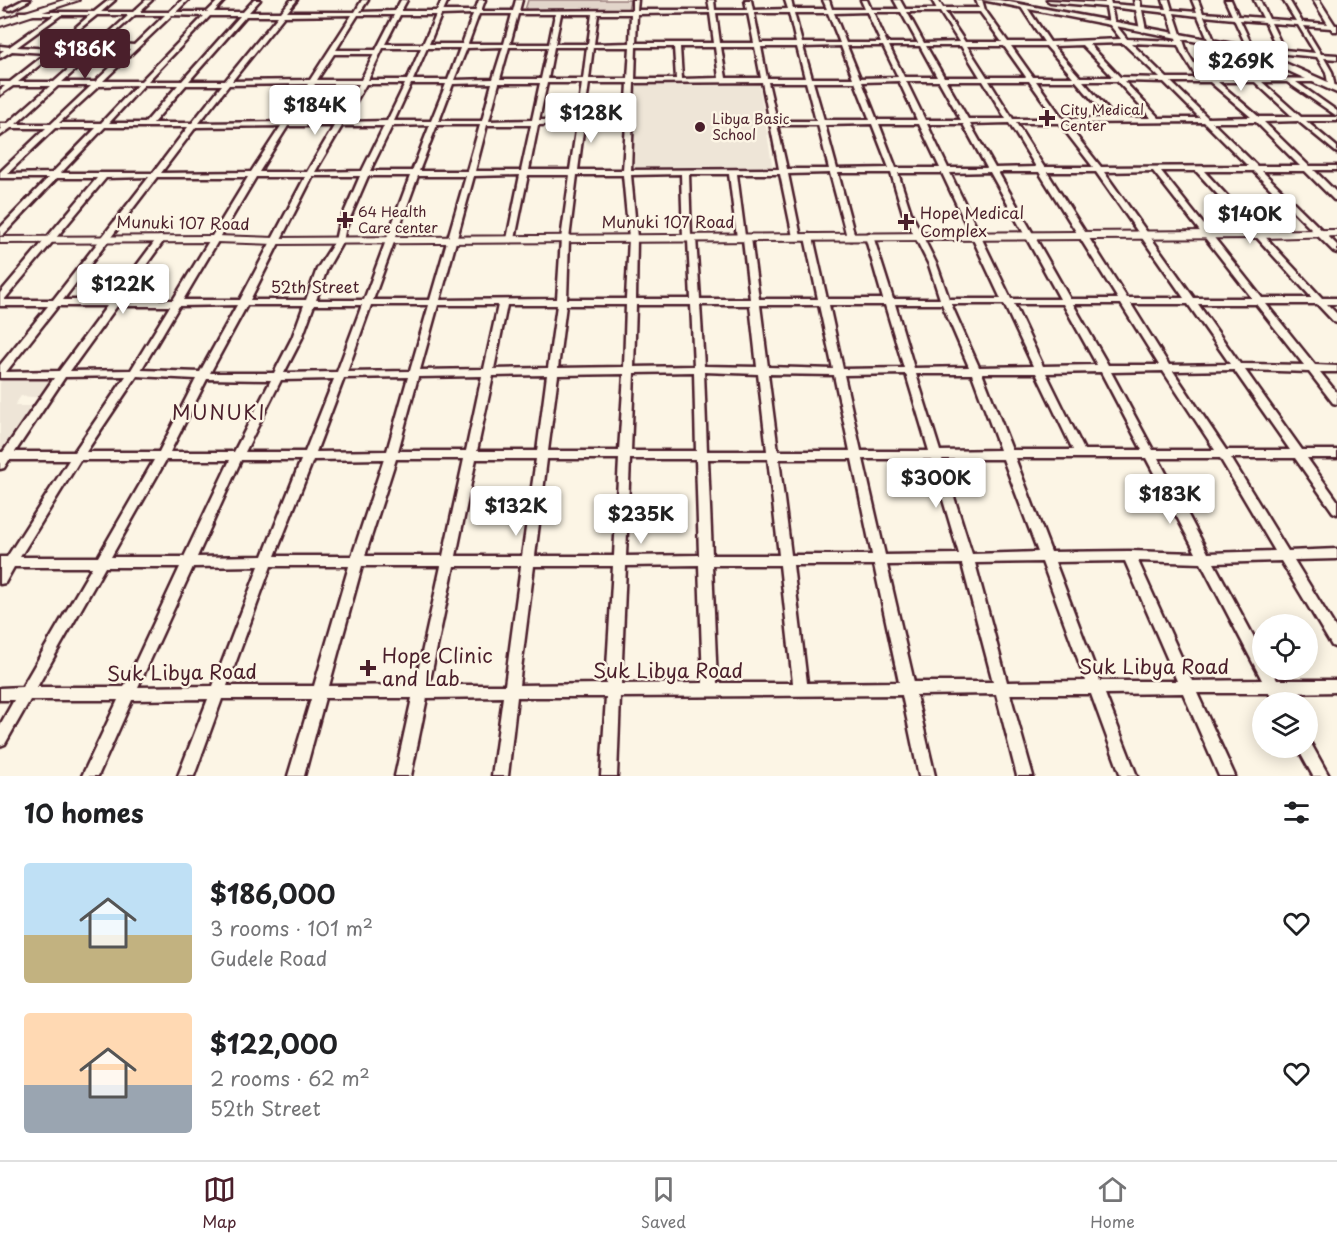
<!DOCTYPE html>
<html lang="en">
<head>
<meta charset="utf-8">
<style>
	body { margin:0; font-family:"Playpen Sans",sans-serif; background:#f2f2f2; color:#202124; height:100vh; display:flex; flex-direction:column; font-size:22px; white-space:nowrap }
	* { box-sizing:border-box; margin:0 }
	p { font-size:20px; color:#757577 }
	.icon { flex:none; width:33px; height:33px; fill:none; stroke:currentColor; stroke-width:2; stroke-linecap:round; stroke-linejoin:round }
	.map { position:relative; height:776px; overflow:hidden }
	.side { display:flex; flex-direction:column; background:#fff; flex:1 }
	.side>* { flex:none }
	.controls { position:absolute; left:1252px; top:614px; display:grid; gap:12px }
	.controls a { display:grid; place-items:center; width:66px; height:66px; border-radius:50%; background:#fff; box-shadow:0 3px 15px #0003; font-size:30px }
	.price { position:absolute; translate:-50% -51px; padding:0 14px; border-radius:6px; background:#fff; color:#222; font-size:20px; line-height:39px; filter:drop-shadow(0 2px 3px #0008) }
	.price::after { content:''; position:absolute; left:50%; top:36px; width:18px; height:14px; margin-left:-9px; background:inherit; clip-path:polygon(0 0,100% 0,50% 100%) }
	.price.selected { background:#4a1f2b; color:#fff }
	ul { padding:0; list-style:none }
	li { display:flex; align-items:center; gap:18px; height:150px; padding:0 24px }
	li span { display:grid; place-items:center; flex:none; width:168px; height:120px; border-radius:6px; color:#555 }
	li>.icon { margin-inline-start:auto }
	span .icon { width:72px; height:72px; fill:#fffc; stroke-width:1 }
	li b { font-size:26px }
	h2 { display:flex; justify-content:space-between; align-items:center; height:72px; padding:0 24px; font-size:26px }
	.dock { display:flex; justify-content:space-around; align-items:center; height:84px; border-top:2px solid #e0e0e0; background:#fff; font-size:16px; color:#757577 }
	.dock a { display:grid; justify-items:center; gap:3px }
	.dock .selected { color:#4a1f2b }
	.map>svg:first-child { display:block }
	.built { fill:#eee5d7 }
	.green { fill:#e2d5ca; stroke:#967a7a; stroke-width:1.5 }
	.lines { fill:none; stroke-linecap:round; stroke-linejoin:round }
	.minor-casing { stroke:#4a1f2b; stroke-width:5 }
	.tertiary-casing { stroke:#4a1f2b; stroke-width:4 }
	.secondary-casing { stroke:#4a1f2b; stroke-width:5 }
	.trunk-casing { stroke:#4a1f2b; stroke-width:4 }
	.minor { fill:#fcf5e5; fill-rule:evenodd }
	.tertiary { fill:#fcf5e5; fill-rule:evenodd }
	.secondary { fill:#fcf5e5; fill-rule:evenodd }
	.trunk { fill:#fcf5e5; fill-rule:evenodd }
	.poi-dot { fill:#4a1f2b; stroke:#fcf5e5; stroke-width:2 }
	.labels { text-anchor:middle; stroke-width:5; stroke-linejoin:round; paint-order:stroke }
	.far-poi-label { font-size:14px; fill:#4a1f2b; stroke:#fcf5e5; text-anchor:start }
	.poi-label { font-size:16px; fill:#4a1f2b; stroke:#fcf5e5; text-anchor:start }
	.street-label { font-size:16px; fill:#4a1f2b; stroke:#fcf5e5 }
	.quarter-label { font-size:20px; letter-spacing:1.5px; fill:#4a1f2b; stroke:#fcf5e5 }
	.near-poi-label { font-size:20px; fill:#4a1f2b; stroke:#fcf5e5; text-anchor:start }
	.near-street-label { font-size:20px; fill:#4a1f2b; stroke:#fcf5e5 }
</style>
</head>
<body>
<div class="map">
<svg width="1337" height="776" viewBox="0 0 1337 776">
	<rect width="100%" height="100%" fill="#fcf5e5"/>
	<filter id="ink" filterUnits="userSpaceOnUse"><feTurbulence type="fractalNoise" baseFrequency=".0167" numOctaves="2"/><feDisplacementMap in="SourceGraphic" scale="12" xChannelSelector="R" yChannelSelector="G"/><feConvolveMatrix kernelMatrix="1 2 1 2 8 2 1 2 1" color-interpolation-filters="sRGB"/></filter>
	<g filter="url(#ink)">
		<g class="built">
			<path d="M637,82L759,83L773,171H630Z"/>
			<path d="M6,375L59,378L44,398L21,396L14,406H36L0,453V383Z"/>
		</g>
		<path class="green" d="M528,0H630L628,10H525Z"/>
		<g class="lines">
			<defs>
				<g id="minor">
					<path d="M23,0H30L11,10L6,9Z"/>
					<path d="M109,0H115L101,12H133L146,0H152L139,12H169L182,0H188L176,12H207L219,0H225L214,12H243L254,0H260L249,12H281L291,0H297L287,12H355L362,0H368L360,12L395,11L401,0H407L401,11H437L442,0H448L443,11H475L479,0H485L481,11H513L516,0H522L519,11L632,10V0H638L637,10H710L708,0H714L715,10H747L745,0H751L753,10L788,9L785,0H791L793,9H827L823,0H829L832,9H865L861,0H867L871,9H899L894,0H900L905,9H937L932,0H938L943,8H979L976,0H982L985,10L1008,42H1044L1021,7L1024,5L1026,6L1050,42L1121,39L1109,24L1106,7L1050,2L1047,0L1105,3L1104,0H1110L1111,4L1135,6L1134,0H1140L1141,7L1166,9L1163,0H1169L1172,10L1197,12L1192,0H1198L1203,13L1232,15L1225,0H1231L1238,16L1263,18L1254,0H1260L1269,19L1296,21L1283,0H1289L1302,22L1328,24L1313,0H1319L1335,25H1337V31H1333L1331,28L1304,26L1321,54L1337,55V59L1324,58L1332,72L1335,88L1332,90L1329,88L1326,72L1317,57L1244,50V48L1247,47L1234,19L1204,16L1223,62L1218,63L1198,16L1174,13L1187,52L1203,78H1251L1229,48L1232,46L1234,47L1258,78L1319,79L1320,80L1317,82H1296L1337,111V116L1287,82H1262L1301,117H1337V121H1306L1337,147V153L1298,121L1264,122L1309,166H1337V170H1314L1337,193V200H1334L1305,171H1262L1337,245V253L1334,252L1253,171H1204L1322,298H1337V304H1327L1337,314V323L1334,322L1317,304H1266L1315,365L1337,366V372H1320L1337,393V404L1333,403L1309,372L1245,370L1302,450H1337V458H1307L1337,500V514L1333,512L1295,458H1231L1288,551L1337,549V559L1294,560L1337,630V648L1332,646L1281,561L1214,563L1263,654V669H1271L1277,680H1337V692L1284,693L1288,702H1274L1269,693H1197L1235,776H1219L1183,693L1105,694L1137,776H1121L1091,694H1010L1033,776H1017L996,694L916,695L935,776H919L902,695L620,697L617,776H601L606,697H517L508,776H492L503,697L427,698L411,776H395L412,698H325L304,776H288L311,699H222L194,776H178L208,699L132,700L98,776H82L118,700H30L5,744L0,746V725L14,700H0V688L22,687L92,567H14L5,583L0,584V557H7L69,460H9L4,468L0,469V452H3L54,378H0V365L48,306H0V293L97,178H57L3,235L0,236V228L48,178H0V172L46,128H11L0,136V130L2,128H0V124H7L50,86H13L0,95V90L5,86H0V82H10L47,53L12,51L0,58V53L4,50H0V46L9,47L54,15H21L19,14V12H94ZM1111,7L1136,10L1140,30L1143,32L1146,30L1142,10L1168,13L1177,41L1127,39L1115,24ZM867,12L881,43H846L834,13ZM873,12H901L918,43H887ZM907,12H940L959,42L924,43ZM945,12H980L1002,42H965ZM710,13L714,43H636L637,14ZM716,13H748L754,43H720ZM754,13H789L796,43H760ZM794,13H828L840,43H802ZM473,14L462,44H429L441,15ZM479,14H512L504,44H468ZM518,14H555L549,44H510ZM561,14H592L588,44H555ZM598,14H631L630,43L594,44ZM61,15H90L75,28L74,29L77,31L97,15H129L97,44L53,49L17,47ZM135,15H165L134,45L104,43ZM172,15L204,16L141,81H103ZM352,15L310,80L232,81L284,16ZM358,15H394L376,50H336ZM400,15H436L423,44H385ZM210,16H240L182,81H148ZM246,16H278L225,81H189ZM1240,20L1265,22L1278,50L1253,48ZM1271,23L1298,25L1315,53L1284,50ZM1123,43L1160,78L1120,77L1089,44ZM1131,43L1178,45L1181,52L1197,78H1167ZM1082,45L1113,77H1080L1053,46ZM841,46L853,78H812L803,47ZM847,46H883L898,77L860,78ZM889,46H920L937,77H904ZM926,46H961L980,77H944ZM967,46H1004L1026,77H987ZM1011,46H1046L1073,77H1033ZM101,47L130,49L95,82H62ZM503,47L493,79L454,80L467,48ZM509,47H548L541,79H500ZM554,47H587L583,79H548ZM593,47H630L628,79H589ZM636,47H674L676,79H635ZM680,47H715L719,78L682,79ZM721,47H755L761,78H726ZM761,47H797L805,78H767ZM92,48L54,82H18L55,53ZM383,48H421L407,80H368ZM427,48H460L448,80H413ZM334,54H374L361,80H317ZM899,81L917,120H877L862,82ZM906,81H939L961,120H925ZM946,81H983L1006,119H968ZM989,81H1029L1056,119H1013ZM1036,81H1076L1108,118L1063,119ZM1083,81H1117L1151,118H1115ZM1124,81L1164,82L1200,118H1159ZM762,82L779,169L631,170L634,83ZM768,82H806L816,121H777ZM813,82H855L870,120H824ZM1171,82H1210L1251,117L1208,118ZM1218,82H1255L1293,117H1259ZM492,83L482,121H439L453,84ZM499,83H540L532,120L489,121ZM547,83H582L577,120H539ZM589,83H628L626,120H584ZM308,84L284,122L199,123L229,85ZM315,84H359L337,122H291ZM366,84H405L387,121L344,122ZM411,84H446L431,121H394ZM137,85L101,123H59L99,86ZM144,85H178L145,123H109ZM186,85H222L192,123H153ZM58,86H91L51,124H16ZM1204,122L1248,166L1101,167L1066,123ZM1212,122H1256L1300,166H1257ZM1009,123L1036,167L995,168L970,124ZM1016,123H1059L1093,167H1044ZM577,124L570,170H529L538,125ZM584,124H626L623,170H578ZM872,124L889,168L837,169L825,125ZM879,124H919L940,168H896ZM927,124H963L987,168H948ZM430,125L412,171H370L392,126ZM437,125H480L467,171H419ZM487,125H531L521,171H475ZM777,125H818L829,169H787ZM281,126L251,172L161,173L196,127ZM288,126H334L307,172H259ZM342,126H384L362,171L315,172ZM105,127H188L153,173H61ZM55,128H96L52,173L7,174ZM1161,171H1196L1312,298H1262ZM990,172L1060,299H1011L950,173ZM998,172H1039L1118,299H1070ZM1047,172H1096L1184,298H1127ZM1104,172L1153,171L1252,298H1194ZM830,173L847,237L851,240L855,237L838,173H891L903,213L929,265L940,299H893L873,236L869,233L865,236L883,299H827L813,237L809,234L805,237L818,299H759L751,238L750,236H745L737,174H780L793,237L797,240L801,237L788,174ZM898,173H942L1001,299H949L937,265L911,213ZM681,174L683,238L688,240L691,299H636L637,238L631,175ZM689,174H729L737,238L738,240H743L750,299H700L696,238L691,236ZM520,175L507,239L511,242L515,239L528,175H570L561,239L557,299L440,300L474,176ZM577,175H623L629,238L626,299H567L569,239ZM313,176H360L338,227L335,241L317,269L306,300H250ZM368,176H410L364,300H316L327,269L343,241L346,227ZM418,176H466L430,300H373ZM149,177L53,300H4L106,178ZM157,177H248L173,300H121L165,239L161,236L158,237L111,300H63ZM256,177H305L240,300H183ZM895,304H942L969,367L914,368ZM951,304H1004L1033,366L979,367ZM1014,304H1063L1097,365L1043,366ZM1073,304H1121L1159,365H1108ZM1131,304H1188L1230,364L1169,365ZM1198,304H1256L1304,365L1240,364ZM237,305L200,372L141,370L179,306ZM247,305H304L292,338L274,373H210ZM314,305H362L337,372L284,373L302,338ZM371,305H429L410,371L347,372ZM438,305H498L484,369L420,370ZM507,305H557L548,368L494,369ZM566,305H626L624,367L558,368ZM636,305H691L694,366L634,367ZM700,305H750L757,367L704,366ZM760,305H819L833,369L768,367ZM829,305H885L904,368L843,369ZM58,306H107L59,371L6,372ZM117,306H170L131,370L70,371ZM1234,370L1290,450H1226L1173,371ZM1163,371L1215,450H1153L1111,372ZM694,372L696,451H631L634,373ZM704,372L758,374L767,451H707ZM1101,372L1142,450H1084L1046,373ZM982,373H1036L1073,450H1012ZM624,374L619,451H548L558,375ZM768,374L834,375L850,451H778ZM906,374L929,451H861L844,375ZM916,374H972L1000,450L940,451ZM547,375L537,451H477L493,376ZM126,376L74,452H15L65,377ZM137,376L196,379L159,452H86ZM482,376L466,451H398L418,377ZM408,377L387,451L316,452L344,378ZM207,379L271,380L234,452H170ZM334,379L305,452H245L281,380ZM1015,458H1146L1196,553L1129,551L1051,552ZM1158,458H1220L1275,551L1208,553ZM384,459L352,556H275L313,460ZM396,459H464L443,556H365ZM476,459H536L522,556H456ZM547,459H619L614,556H535ZM630,459H696L699,555L626,556ZM708,459H768L779,555H712ZM779,459H852L872,555H791ZM863,459H931L959,554L885,555ZM942,459H1003L1038,552L972,554ZM80,460H154L98,557H20ZM166,460H230L184,557H111ZM241,460H301L263,556L197,557ZM1125,561L1177,681H1100L1055,562ZM1138,561L1201,563L1262,680L1192,681ZM1042,562L1086,681L1007,682L975,563ZM962,564L993,682H914L887,565ZM699,565L703,683L621,684L626,566ZM712,565H780L793,683H717ZM793,565H874L899,682L807,683ZM259,566L213,686L138,687L193,567ZM271,566H349L314,686H227ZM362,566H441L415,685L329,686ZM454,566H521L505,685H429ZM534,566H613L606,684L519,685ZM105,567H180L124,687H37Z"/>
					<path d="M1308,741L1310,742L1329,776H1313L1297,747H1308Z"/>
				</g>
				<path id="tertiary" d="M1337,230V236L1259,238L275,244L216,242L0,243V237L216,236L275,238Z"/>
				<path id="secondary" d="M982,0H999L1249,47L1337,86V93L1244,51Z"/>
				<path id="trunk" d="M64,0H79L0,26V20Z"/>
			</defs>
			<use href="#minor" class="minor-casing"/>
			<use href="#tertiary" class="tertiary-casing"/>
			<use href="#secondary" class="secondary-casing"/>
			<use href="#trunk" class="trunk-casing"/>
			<use href="#minor" class="minor"/>
			<use href="#tertiary" class="tertiary"/>
			<use href="#secondary" class="secondary"/>
			<use href="#trunk" class="trunk"/>
		</g>
	</g>
	<g class="poi-dot">
		<path d="M1044 109h6v6h6v6h-6v6h-6v-6h-6v-6h6z"/>
		<circle cx="700" cy="127" r="6"/>
		<path d="M342 211h6v6h6v6h-6v6h-6v-6h-6v-6h6z"/>
		<path d="M903 213h6v6h6v6h-6v6h-6v-6h-6v-6h6z"/>
		<path d="M365 659h6v6h6v6h-6v6h-6v-6h-6v-6h6z"/>
	</g>
	<g class="labels">
		<g class="far-poi-label">
			<text x="1060" y="115">City Medical<tspan x="1060" dy="16">Center</tspan></text>
			<text x="712" y="124">Libya Basic<tspan x="712" dy="16">School</tspan></text>
			<text x="358" y="217">64 Health<tspan x="358" dy="16">Care center</tspan></text>
		</g>
		<g class="poi-label">
			<text x="920" y="219">Hope Medical<tspan x="920" dy="18">Complex</tspan></text>
		</g>
		<g class="street-label">
			<text x="668" y="228">Munuki 107 Road</text>
			<text transform="translate(183 223) rotate(1)" y="6">Munuki 107 Road</text>
			<text x="315" y="293">52th Street</text>
		</g>
		<g class="quarter-label">
			<text x="219" y="420">MUNUKI</text>
		</g>
		<g class="near-poi-label">
			<text x="382" y="663">Hope Clinic<tspan x="382" dy="23">and Lab</tspan></text>
		</g>
		<g class="near-street-label">
			<text x="1154" y="674">Suk Libya Road</text>
			<text x="668" y="678">Suk Libya Road</text>
			<text transform="translate(182 673) rotate(-1)" y="7">Suk Libya Road</text>
		</g>
	</g>
</svg>
<div class="controls">
<a><svg class="icon" aria-label="locate" viewBox="0 0 24 24"><circle cx="12" cy="12" r="6"/><path d="M12 2v4M12 18v4M2 12h4M18 12h4"/></svg></a>
<a><svg class="icon" aria-label="layers" viewBox="0 0 24 24"><path d="M12 4l9 5-9 5-9-5zM3 14l9 5 9-5"/></svg></a>
</div>
<b class="price selected" style="left:85px;top:80px">$186K</b>
<b class="price" style="left:1241px;top:92px">$269K</b>
<b class="price" style="left:315px;top:136px">$184K</b>
<b class="price" style="left:591px;top:144px">$128K</b>
<b class="price" style="left:1250px;top:245px">$140K</b>
<b class="price" style="left:123px;top:315px">$122K</b>
<b class="price" style="left:936px;top:509px">$300K</b>
<b class="price" style="left:1170px;top:525px">$183K</b>
<b class="price" style="left:516px;top:537px">$132K</b>
<b class="price" style="left:641px;top:545px">$235K</b>
</div>
<section class="side">
<h2>10 homes<svg class="icon" aria-label="filters" viewBox="0 0 24 24"><path d="M4 7h16M4 17h16"/><circle cx="9" cy="7" r="2"/><circle cx="15" cy="17" r="2"/></svg></h2>
<ul>
<li><span style="background:linear-gradient(#bfe0f5 60%,#c2b280 0)"><svg class="icon" aria-label="home" viewBox="0 0 24 24"><path d="M3 11l9-7 9 7M6 9v11h12V9"/></svg></span><div><b>$186,000</b><p>3 rooms · 101 m²</p><p>Gudele Road</p></div><svg class="icon" aria-label="heart" viewBox="0 0 24 24"><path d="M12 20l-8-8c-3-5 5-10 8-4 3-6 11-1 8 4z"/></svg></li>
<li><span style="background:linear-gradient(#ffd9b3 60%,#9aa5b1 0)"><svg class="icon" aria-label="home" viewBox="0 0 24 24"><path d="M3 11l9-7 9 7M6 9v11h12V9"/></svg></span><div><b>$122,000</b><p>2 rooms · 62 m²</p><p>52th Street</p></div><svg class="icon" aria-label="heart" viewBox="0 0 24 24"><path d="M12 20l-8-8c-3-5 5-10 8-4 3-6 11-1 8 4z"/></svg></li>
</ul>
</section>
<nav class="dock">
<a class="selected"><svg class="icon" aria-label="map" viewBox="0 0 24 24"><path d="M3 6l6-2 6 2 6-2v14l-6 2-6-2-6 2zM9 4v14M15 6v14"/></svg>Map</a>
<a><svg class="icon" aria-label="saved" viewBox="0 0 24 24"><path d="M7 4h10v16l-5-4-5 4z"/></svg>Saved</a>
<a><svg class="icon" aria-label="home" viewBox="0 0 24 24"><path d="M3 11l9-7 9 7M6 9v11h12V9"/></svg>Home</a>
</nav>
</body>
</html>
